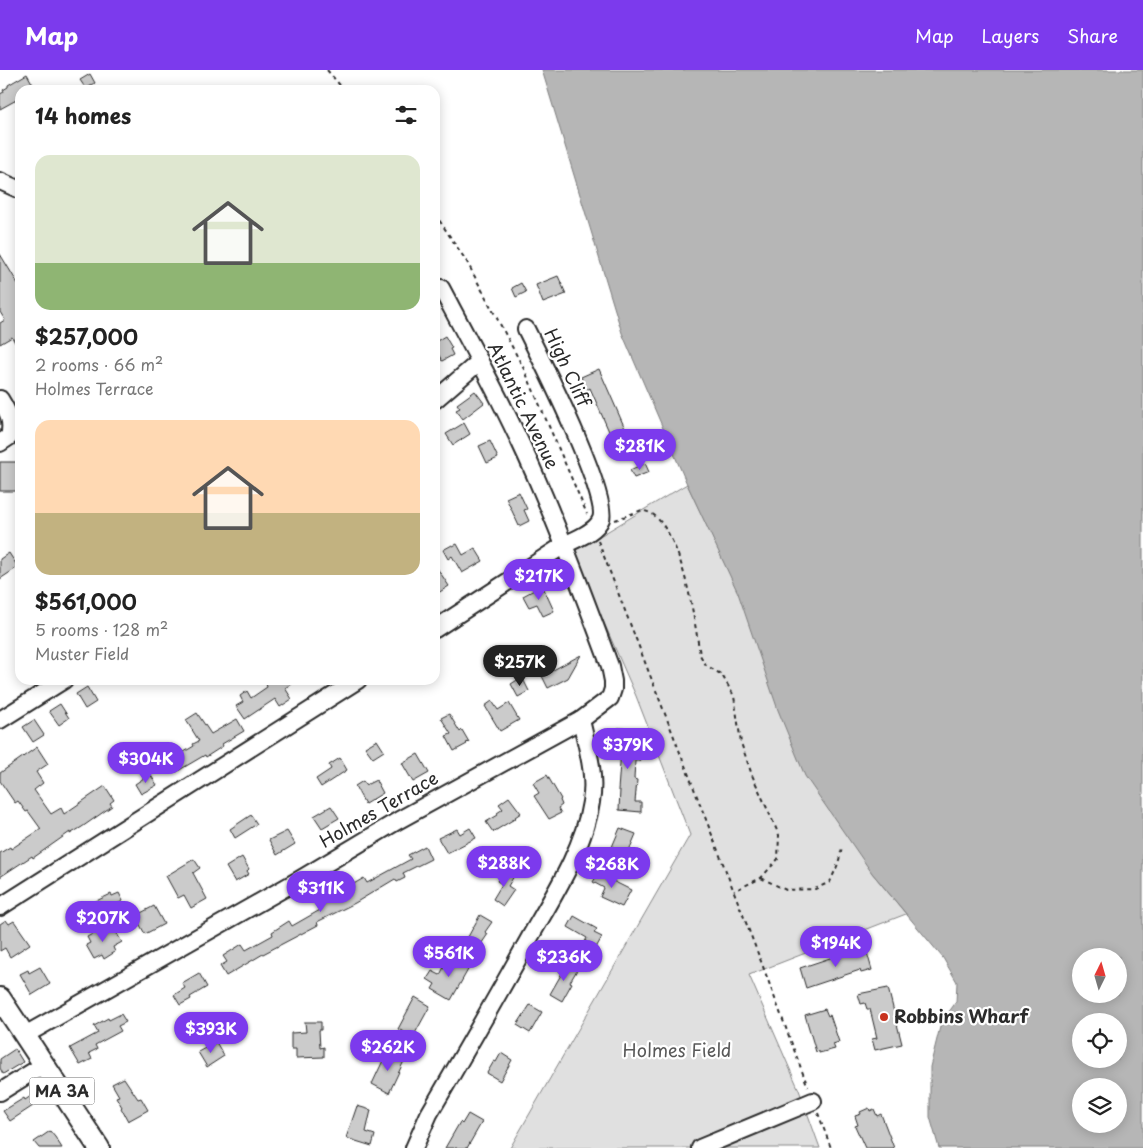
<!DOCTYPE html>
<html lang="en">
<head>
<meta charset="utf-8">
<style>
	body { margin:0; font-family:"Playpen Sans",sans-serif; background:#f6f6f6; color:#222; height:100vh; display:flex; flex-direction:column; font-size:19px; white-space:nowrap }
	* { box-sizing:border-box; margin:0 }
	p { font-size:16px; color:#767676 }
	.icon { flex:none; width:28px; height:28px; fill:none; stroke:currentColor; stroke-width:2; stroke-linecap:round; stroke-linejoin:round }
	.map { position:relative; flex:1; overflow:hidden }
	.sheet { position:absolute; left:15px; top:15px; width:425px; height:600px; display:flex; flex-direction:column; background:#fff; border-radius:15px; box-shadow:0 2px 12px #0003 }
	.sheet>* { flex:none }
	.needle { width:32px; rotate:5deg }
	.fabs { position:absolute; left:1072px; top:878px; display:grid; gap:10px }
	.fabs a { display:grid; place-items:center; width:55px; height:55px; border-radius:50%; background:#fff; box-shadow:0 2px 12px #0003; font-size:25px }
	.price { position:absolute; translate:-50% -42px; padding:0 11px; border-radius:18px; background:#7c3aed; color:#fff; font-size:16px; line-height:32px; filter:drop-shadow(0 1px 2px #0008) }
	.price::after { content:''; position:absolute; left:50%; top:30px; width:15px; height:11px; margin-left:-8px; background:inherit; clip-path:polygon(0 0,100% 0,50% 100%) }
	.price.on { background:#222; color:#fff }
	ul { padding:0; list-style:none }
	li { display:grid; align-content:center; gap:10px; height:265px; padding:0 20px }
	li span { display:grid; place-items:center; height:155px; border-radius:15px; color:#555 }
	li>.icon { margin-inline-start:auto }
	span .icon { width:90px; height:90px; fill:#fffc; stroke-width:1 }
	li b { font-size:21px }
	h2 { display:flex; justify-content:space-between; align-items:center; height:60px; padding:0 20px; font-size:21px }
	header { display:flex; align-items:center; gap:30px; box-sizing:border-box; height:70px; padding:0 25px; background:#7c3aed; color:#fff }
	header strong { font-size:24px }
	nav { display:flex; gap:28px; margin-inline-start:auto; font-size:18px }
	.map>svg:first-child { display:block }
	.green { fill:#e0e0e0; stroke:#868686 }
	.water { fill:#b6b6b6; stroke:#7e7e7e; fill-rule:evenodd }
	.building { fill:#cbcbcb; stroke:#2b2b2b }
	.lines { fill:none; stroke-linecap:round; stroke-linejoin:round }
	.minor-casing { stroke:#2b2b2b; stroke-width:20 }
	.major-casing { stroke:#2b2b2b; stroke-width:24 }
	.path { stroke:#2b2b2b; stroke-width:2; stroke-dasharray:4 4; stroke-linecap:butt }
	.minor { stroke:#fff; stroke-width:16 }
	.major { stroke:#fff; stroke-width:20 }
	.poi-dot { fill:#c8321e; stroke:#fff; stroke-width:2 }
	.labels { text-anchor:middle; stroke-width:4.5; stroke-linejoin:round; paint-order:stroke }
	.shield { fill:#fff; stroke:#6b6b6b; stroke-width:1 }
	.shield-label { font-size:16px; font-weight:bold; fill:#2b2b2b }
	.street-label { font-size:18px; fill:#2b2b2b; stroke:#fff }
	.poi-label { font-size:18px; font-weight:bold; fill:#2b2b2b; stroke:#fff; text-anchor:start }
	.park-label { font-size:18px; fill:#585858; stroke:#fff }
</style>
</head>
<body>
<header>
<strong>Map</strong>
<nav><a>Map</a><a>Layers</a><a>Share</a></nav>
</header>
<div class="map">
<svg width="1143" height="1078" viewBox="0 0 1143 1078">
	<rect width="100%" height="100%" fill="#fff"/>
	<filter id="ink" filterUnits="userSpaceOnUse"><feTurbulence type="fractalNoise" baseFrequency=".02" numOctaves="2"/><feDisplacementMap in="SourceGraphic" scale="10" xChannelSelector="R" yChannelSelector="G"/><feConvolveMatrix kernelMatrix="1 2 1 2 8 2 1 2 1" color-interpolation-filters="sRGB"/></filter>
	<g filter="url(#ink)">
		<path class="green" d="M687,414L872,803L906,844L749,905L799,1020L820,1078H510L690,765L636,626L573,482Z"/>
		<path class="water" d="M542,0H1143V1078H939L930,1047V997L941,953L956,932L957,912L943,888L872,803L805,706L778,640L738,523L687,414L622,263ZM1081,886H1119V924H1081ZM1081,951H1119V989H1081ZM1081,1016H1119V1054H1081Z"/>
		<g class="building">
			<path d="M27,4L36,20H20V28L0,39V24L4,22L3,20L8,17V15Z"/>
			<path d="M90,4L95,13L86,19L80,10Z"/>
			<path d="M0,184L20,217V282L12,267L0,274V253L5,250L0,242Z"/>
			<path d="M558,206L566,224L543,233L536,215Z"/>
			<path d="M521,213L526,222L516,227L512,218Z"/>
			<path d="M445,266L452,278L450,279L453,285L442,291L435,278V272Z"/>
			<path d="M599,299L634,379L616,387L607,368L611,366L590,318L587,320L581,307Z"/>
			<path d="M475,321L484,333L463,349L456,340L460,338L457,334Z"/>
			<path d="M464,353L470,364L453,375L446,364Z"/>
			<path d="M490,371L498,388L487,393L479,376Z"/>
			<rect x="0" y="392" width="20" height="29"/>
			<path d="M645,393L649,402L634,408L630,400Z"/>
			<path d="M519,422L527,439L524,440L529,451L519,456L506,428Z"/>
			<path d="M457,474L463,485L475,478L483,491L462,503L452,486L448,489L443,480L452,475L453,476Z"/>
			<path d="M9,483L18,497L0,509V489Z"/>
			<path d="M435,495L449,516L435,525Z"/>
			<path d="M536,519L537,521L544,519L554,541L543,546L537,534L529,537L523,526Z"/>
			<path d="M581,585L568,608L548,618L542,606Z"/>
			<path d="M522,607L529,621L518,627L511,614Z"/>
			<path d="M272,610H297L285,618L292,629L280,637L275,629L245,649L236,636L243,632L240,626L247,621L251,628L267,617L266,614Z"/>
			<path d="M87,617L96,632L85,639L76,624Z"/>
			<path d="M492,631L498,640L509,633L519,650L500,661L485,636Z"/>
			<path d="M60,634L69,648L59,655L49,641Z"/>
			<path d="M197,643L211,664L237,649L244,661L222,674L223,676L206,687L205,685L176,702L169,691L194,676L193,674L199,671L186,650Z"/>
			<path d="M449,644L460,662L462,660L469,672L466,673L467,674L454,681L446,666L451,664L441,648Z"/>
			<path d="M34,650L44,665L33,672L23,657Z"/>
			<path d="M618,658L635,659L634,679H641L640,691H635L634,709L637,710L635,732H641V742L619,740L620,720H618L621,680H617Z"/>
			<path d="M377,670L384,681L373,688L365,677Z"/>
			<path d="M37,677L48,694L36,702L43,713L34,720L51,744L61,738L64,744L105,716L114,730L110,733L112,736L82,757L70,764V762L33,788L32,786L0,807V783L10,777L11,779L41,759L28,741L26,742L18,731L15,733L0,711V703Z"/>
			<path d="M418,684L429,703L413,712L402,693Z"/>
			<path d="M340,688L347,700L321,717L316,709L331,699L329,695Z"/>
			<path d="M150,704L157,715L141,724L135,714Z"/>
			<path d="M547,705L561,729L560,730L562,735L558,738L561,743L549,749L534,726L539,723L533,713Z"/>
			<path d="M376,710L383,723L365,734L355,716L363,711L366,715Z"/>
			<path d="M509,727L521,743L515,747L516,748L493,762L486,752L498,745L497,743L503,739L499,734Z"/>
			<path d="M331,736L339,748L322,758L314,746Z"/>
			<path d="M251,745L257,754L235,768L230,759Z"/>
			<path d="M470,758L476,768L447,783L438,768L457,759L460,764Z"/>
			<path d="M620,758L636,764L625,790L609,784Z"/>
			<path d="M287,761L295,774L277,785L269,770Z"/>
			<path d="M425,776L431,789L403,803L405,808L397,812L395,809L355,833L317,852L318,855L263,884L226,906L220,896L227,892L223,886L242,874L246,880L273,865L272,862L289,851L292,856L320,840L317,835L364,808L367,813L411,789L408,785Z"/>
			<path d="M242,787L249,799L247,801L249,804L235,812L226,797Z"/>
			<path d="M194,789L200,798L193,803L207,829L191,838L184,825L178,828L166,806Z"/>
			<path d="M504,800L514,806L508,816L514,820L503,836L493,829L502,814L497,811Z"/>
			<path d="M600,800L611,806L609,809L631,820L622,837L600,827L604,818L593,812Z"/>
			<path d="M119,823L123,831L99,843L94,832L111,824L112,826Z"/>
			<path d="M154,836L164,854L145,864L135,846Z"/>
			<path d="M480,845L492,852L485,862L488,864L475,883L463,876Z"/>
			<path d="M574,846L597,859L594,863L602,867L592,885L581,879L587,868L568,857Z"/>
			<path d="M6,850L9,854L14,851L30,874L10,887L5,878L0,881V854Z"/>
			<path d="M107,856L110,861L114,859L122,872L113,877L115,882L104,889L102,885L94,889L86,875L90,873L87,867Z"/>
			<path d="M866,879L872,900L861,903L860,900L806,918L800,898L845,883L846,885Z"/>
			<path d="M449,887L469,898L451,930L432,919L435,914L427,909L432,901L440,905Z"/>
			<path d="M564,893L577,900L570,912L572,913L562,931L550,924L562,903L559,901Z"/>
			<path d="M40,897L50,914L32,925L20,904L28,900L29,903Z"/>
			<path d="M199,903L207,917L190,927L191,929L180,935L174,925L185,918L182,913Z"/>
			<path d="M888,918L902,974L875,980L872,969L877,968L870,939H867L865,933L861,934L858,924Z"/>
			<path d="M415,927L430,936L413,967L398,959Z"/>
			<path d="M530,935L542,942L530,963L517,955Z"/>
			<path d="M825,939L828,946L830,945L839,972L833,974L835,979L819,983V981L816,982L805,945Z"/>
			<path d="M121,944L126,952L118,956L121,961L95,975L97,979L89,983L92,989L80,995L70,978L98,963L94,956L108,948L109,950Z"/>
			<path d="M305,952H321V960H319L320,978L324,977V987L296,988V979H291V963L306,962Z"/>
			<path d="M216,972L224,986L207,997L198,982Z"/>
			<path d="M15,979L23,992L3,1004L0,998V989Z"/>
			<path d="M387,982L404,991L389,1023L372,1014Z"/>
			<path d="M501,983L512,990L500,1011L487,1003L494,991L496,992Z"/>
			<path d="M124,1008L138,1029L141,1028L148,1040L128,1051L121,1038L122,1037L116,1027L119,1026L112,1014Z"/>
			<path d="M31,1026L36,1034L10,1051L3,1041L24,1028L25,1030Z"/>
			<path d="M357,1036L371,1040L366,1062L375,1065L372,1076L346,1068Z"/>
			<path d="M869,1038L870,1041L874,1039L877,1046L881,1044L894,1078H865L855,1056L858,1055L855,1046L861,1044L860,1042Z"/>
			<path d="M468,1044L482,1052L467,1078H445L460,1052L462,1054Z"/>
			<path d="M50,1061L55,1067L62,1078H39L34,1072Z"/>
		</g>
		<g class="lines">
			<defs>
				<g id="minor">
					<path d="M0,111L20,120"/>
					<path d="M0,329C8,342 13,351 9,367L0,373"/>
					<path d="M435,330L480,291"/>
					<path d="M435,559L564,475C576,469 596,462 601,449C610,426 540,287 526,259"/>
					<path d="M0,650L64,610"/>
					<path d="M0,837L358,610"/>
					<path d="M25,965L297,811L399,750L581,650L610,628L613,619V611L610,596C588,537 566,477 541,419C512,350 476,284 441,218"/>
					<path d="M0,1022L45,994"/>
					<path d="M414,1078L429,1044C463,986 496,928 529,869C552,828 584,779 591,732C596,705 587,677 581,650"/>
					<path d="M700,1078L813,1031"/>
				</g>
				<path id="major" d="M0,928L99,1078"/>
			</defs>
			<use href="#minor" class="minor-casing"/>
			<use href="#major" class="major-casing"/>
			<g class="path">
				<path d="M327,0L344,20"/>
				<path d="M435,144L467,192L525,301L587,444"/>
				<path d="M615,450L642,440C647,442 653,443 656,447C684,474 694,547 700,585L706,595L722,605L734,626L741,673L752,705L779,765L778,789L761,808L734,821"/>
				<path d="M598,471L762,894L808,1017"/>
				<path d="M761,808L786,820L815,819L830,812L838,794L842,778"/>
				<path d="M818,1043L831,1078"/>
			</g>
			<use href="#minor" class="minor"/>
			<use href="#major" class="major"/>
		</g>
	</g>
	<circle class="poi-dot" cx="884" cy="947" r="5"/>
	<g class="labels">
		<rect class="shield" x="29.5" y="1007.5" width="65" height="27" rx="4"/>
		<g class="shield-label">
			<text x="62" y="1027">MA 3A</text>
		</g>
		<g class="street-label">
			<text transform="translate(567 298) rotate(65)" y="6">High Cliff</text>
			<text transform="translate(523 336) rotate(64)" y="6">Atlantic Avenue</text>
			<text transform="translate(379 740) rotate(-30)" y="6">Holmes Terrace</text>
		</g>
		<g class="poi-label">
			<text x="894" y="953">Robbins Wharf</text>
		</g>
		<g class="park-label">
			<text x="677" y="987">Holmes Field</text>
		</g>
	</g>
</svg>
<div class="fabs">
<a><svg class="needle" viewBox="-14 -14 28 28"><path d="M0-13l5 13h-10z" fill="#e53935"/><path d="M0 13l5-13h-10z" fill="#767676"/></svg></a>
<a><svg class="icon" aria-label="locate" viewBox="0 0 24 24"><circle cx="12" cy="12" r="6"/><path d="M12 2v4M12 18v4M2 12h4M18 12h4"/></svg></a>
<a><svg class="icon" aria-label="layers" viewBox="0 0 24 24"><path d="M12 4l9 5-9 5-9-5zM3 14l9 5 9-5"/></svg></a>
</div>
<b class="price" style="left:640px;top:401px">$281K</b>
<b class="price" style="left:539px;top:531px">$217K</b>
<b class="price on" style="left:520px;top:617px">$257K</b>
<b class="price" style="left:628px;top:700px">$379K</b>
<b class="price" style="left:146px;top:714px">$304K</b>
<b class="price" style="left:504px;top:818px">$288K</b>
<b class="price" style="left:612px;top:819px">$268K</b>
<b class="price" style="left:321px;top:843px">$311K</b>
<b class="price" style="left:103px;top:873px">$207K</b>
<b class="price" style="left:836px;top:898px">$194K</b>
<b class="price" style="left:449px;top:908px">$561K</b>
<b class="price" style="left:564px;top:912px">$236K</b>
<b class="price" style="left:211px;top:984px">$393K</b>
<b class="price" style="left:388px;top:1002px">$262K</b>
<section class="sheet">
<h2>14 homes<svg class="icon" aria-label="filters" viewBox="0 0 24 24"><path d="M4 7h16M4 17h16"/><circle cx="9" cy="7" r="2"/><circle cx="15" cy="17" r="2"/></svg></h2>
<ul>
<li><span style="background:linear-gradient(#dfe7d0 70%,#8fb573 0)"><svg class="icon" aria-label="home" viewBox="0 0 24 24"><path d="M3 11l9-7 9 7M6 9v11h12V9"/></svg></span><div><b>$257,000</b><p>2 rooms · 66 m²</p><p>Holmes Terrace</p></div></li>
<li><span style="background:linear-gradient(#ffd9b3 60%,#c2b280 0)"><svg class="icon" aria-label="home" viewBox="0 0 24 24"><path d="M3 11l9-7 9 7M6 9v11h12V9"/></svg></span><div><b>$561,000</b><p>5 rooms · 128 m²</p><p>Muster Field</p></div></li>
</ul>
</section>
</div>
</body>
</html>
